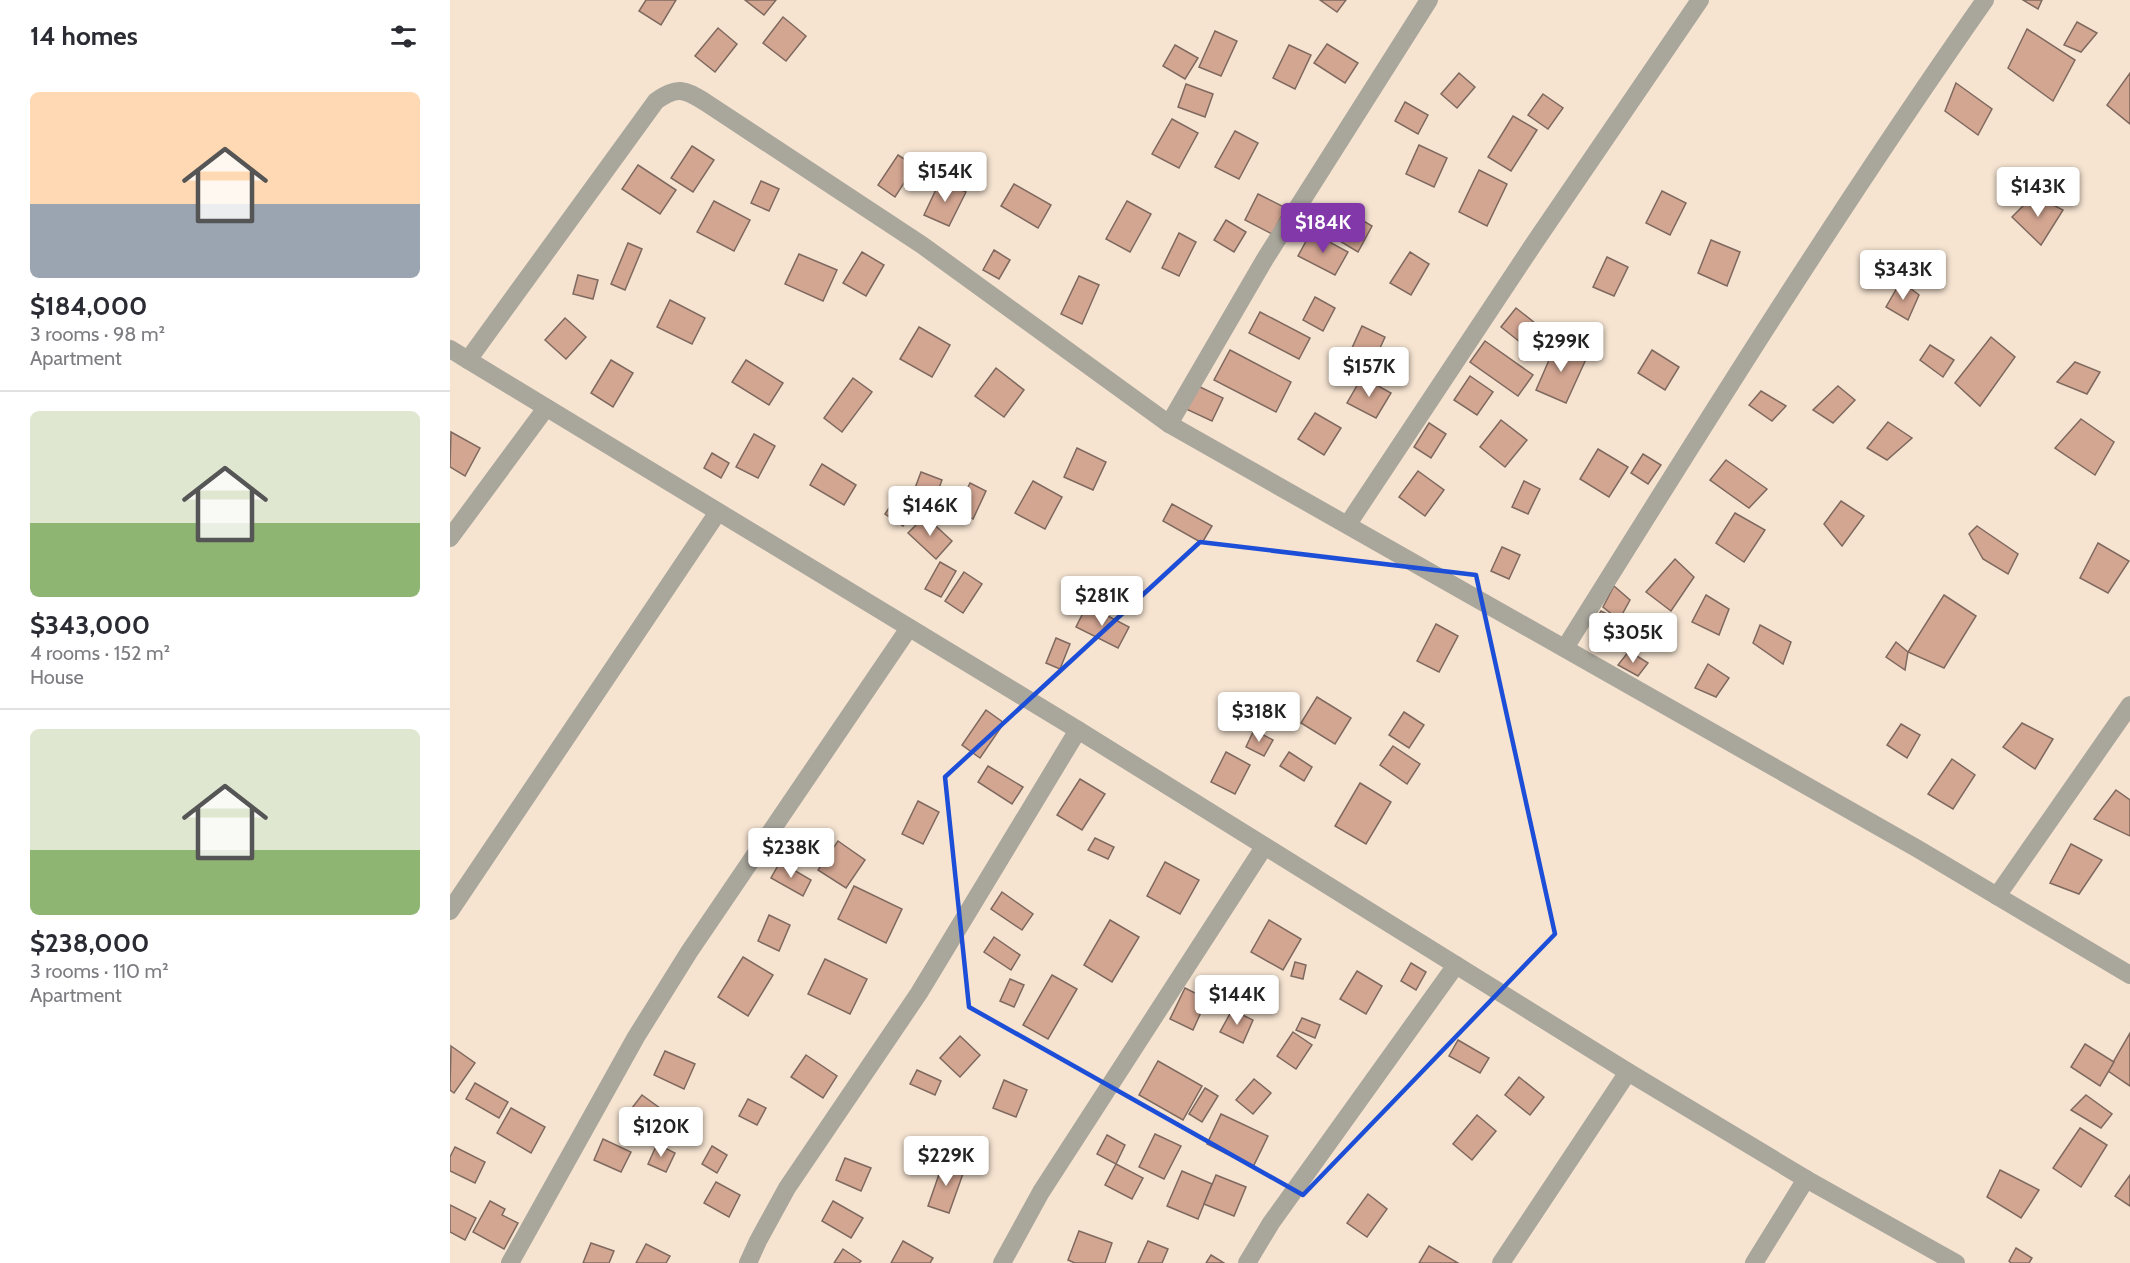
<!DOCTYPE html>
<html lang="en">
<head>
<meta charset="utf-8">
<style>
	body { margin:0; font-family:Cabin,sans-serif; background:#f7f7f7; color:#2b2b33; height:100vh; display:flex; flex-direction:column; font-size:22px; white-space:nowrap }
	* { box-sizing:border-box; margin:0 }
	p { font-size:20px; color:#7c7c81 }
	.icon { flex:none; width:33px; height:33px; fill:none; stroke:currentColor; stroke-width:2; stroke-linecap:round; stroke-linejoin:round }
	.map { position:relative; flex:1; overflow:hidden }
	.side { display:flex; flex-direction:column; background:#fff; width:450px }
	.side>* { flex:none }
	.price { position:absolute; translate:-50% -51px; padding:0 14px; border-radius:6px; background:#fff; color:#222; font-size:20px; line-height:39px; filter:drop-shadow(0 2px 3px #0008) }
	.price::after { content:''; position:absolute; left:50%; top:36px; width:18px; height:14px; margin-left:-9px; background:inherit; clip-path:polygon(0 0,100% 0,50% 100%) }
	.price.on { background:#8338a9; color:#fff }
	ul { padding:0; list-style:none }
	li { display:grid; align-content:center; gap:12px; height:318px; padding:0 30px }
	li+li { border-top:2px solid #e1e1e2 }
	li span { display:grid; place-items:center; height:186px; border-radius:9px; color:#555 }
	li>.icon { margin-inline-start:auto }
	span .icon { width:108px; height:108px; fill:#fffc; stroke-width:1 }
	li b { font-size:26px }
	h2 { display:flex; justify-content:space-between; align-items:center; height:72px; padding:0 30px; font-size:26px }
	main { display:flex; flex:1; min-height:0 }
	.map>svg:first-child { display:block }
	.building { fill:#d3a692; stroke:#7f695f; stroke-width:1.5 }
	.lines { fill:none; stroke-linecap:round; stroke-linejoin:round }
	.minor { stroke:#a9a69c; stroke-width:18 }
	.marked { fill:none; stroke:#1d4ed8; stroke-width:4.5; stroke-linejoin:round }
</style>
</head>
<body>
<main>
<section class="side">
<h2>14 homes<svg class="icon" aria-label="filters" viewBox="0 0 24 24"><path d="M4 7h16M4 17h16"/><circle cx="9" cy="7" r="2"/><circle cx="15" cy="17" r="2"/></svg></h2>
<ul>
<li><span style="background:linear-gradient(#ffd9b3 60%,#9aa5b1 0)"><svg class="icon" aria-label="home" viewBox="0 0 24 24"><path d="M3 11l9-7 9 7M6 9v11h12V9"/></svg></span><div><b>$184,000</b><p>3 rooms · 98 m²</p><p>Apartment</p></div></li>
<li><span style="background:linear-gradient(#dfe7d0 60%,#8fb573 0)"><svg class="icon" aria-label="home" viewBox="0 0 24 24"><path d="M3 11l9-7 9 7M6 9v11h12V9"/></svg></span><div><b>$343,000</b><p>4 rooms · 152 m²</p><p>House</p></div></li>
<li><span style="background:linear-gradient(#dfe7d0 65%,#8fb573 0)"><svg class="icon" aria-label="home" viewBox="0 0 24 24"><path d="M3 11l9-7 9 7M6 9v11h12V9"/></svg></span><div><b>$238,000</b><p>3 rooms · 110 m²</p><p>Apartment</p></div></li>
</ul>
</section>
<div class="map">
<svg width="1680" height="1263" viewBox="0 0 1680 1263">
	<rect width="100%" height="100%" fill="#f6e4d1"/>
	<g class="building">
		<path d="M196,0H226L211,25L189,11Z"/>
		<path d="M295,0H326L314,15Z"/>
		<path d="M870,0H896L887,12Z"/>
		<path d="M1573,0H1592L1588,9Z"/>
		<path d="M333,17L356,36L336,61L313,43Z"/>
		<path d="M1627,22L1647,33L1631,52L1614,45Z"/>
		<path d="M268,28L287,44L265,72L245,56Z"/>
		<path d="M1577,29L1625,60L1603,101L1558,68Z"/>
		<path d="M765,31L787,41L771,76L749,67Z"/>
		<path d="M877,44L908,63L895,83L864,63Z"/>
		<path d="M725,45L748,58L735,79L713,66Z"/>
		<path d="M839,45L861,55L845,89L823,78Z"/>
		<path d="M1009,73L1025,87L1007,108L991,94Z"/>
		<path d="M1680,73V124L1657,105Z"/>
		<path d="M1506,83L1542,109L1528,135L1495,111Z"/>
		<path d="M736,84L763,94L755,117L728,107Z"/>
		<path d="M1093,94L1113,108L1098,129L1078,115Z"/>
		<path d="M955,102L978,115L968,134L945,121Z"/>
		<path d="M1063,116L1087,130L1061,171L1038,157Z"/>
		<path d="M722,119L748,133L729,168L702,154Z"/>
		<path d="M785,131L808,143L789,179L765,167Z"/>
		<path d="M969,145L997,158L984,187L956,174Z"/>
		<path d="M242,146L264,160L243,192L221,178Z"/>
		<path d="M448,155L465,166L445,197L428,185Z"/>
		<path d="M188,165L226,190L210,214L172,189Z"/>
		<path d="M1029,170L1057,184L1037,226L1009,212Z"/>
		<path d="M311,181L329,189L319,211L301,203Z"/>
		<path d="M490,181L516,192L499,226L474,215Z"/>
		<path d="M564,184L601,205L588,228L551,206Z"/>
		<path d="M1212,191L1236,203L1220,235L1196,223Z"/>
		<path d="M808,194L836,208L822,234L795,220Z"/>
		<path d="M1584,195L1613,210L1591,245L1562,217Z"/>
		<path d="M264,201L300,220L284,251L247,232Z"/>
		<path d="M677,201L701,214L680,252L656,239Z"/>
		<path d="M902,214L922,226L908,252L888,240Z"/>
		<path d="M776,220L796,232L784,252L764,240Z"/>
		<path d="M861,232L898,252L885,275L848,256Z"/>
		<path d="M729,233L746,242L729,276L712,268Z"/>
		<path d="M1261,240L1290,252L1277,286L1248,273Z"/>
		<path d="M178,243L192,249L175,290L161,284Z"/>
		<path d="M544,250L560,260L549,279L533,270Z"/>
		<path d="M412,252L434,265L416,296L393,283Z"/>
		<path d="M960,252L979,264L961,295L940,283Z"/>
		<path d="M349,254L387,270L373,301L335,284Z"/>
		<path d="M1157,257L1178,267L1164,296L1143,287Z"/>
		<path d="M128,275L148,280L143,299L123,294Z"/>
		<path d="M629,276L649,285L632,324L611,314Z"/>
		<path d="M1451,281L1469,295L1458,320L1436,307Z"/>
		<path d="M865,297L885,308L873,331L853,320Z"/>
		<path d="M220,300L255,318L242,344L207,327Z"/>
		<path d="M1066,308L1085,323L1070,342L1051,327Z"/>
		<path d="M810,312L860,338L849,359L799,333Z"/>
		<path d="M115,318L136,337L116,359L95,340Z"/>
		<path d="M912,326L935,337L925,359L902,348Z"/>
		<path d="M469,327L500,345L482,377L450,359Z"/>
		<path d="M1541,337L1565,357L1530,406L1505,383Z"/>
		<path d="M1035,341L1083,375L1068,396L1020,362Z"/>
		<path d="M1106,344L1137,357L1116,403L1086,390Z"/>
		<path d="M1480,345L1504,360L1493,377L1470,360Z"/>
		<path d="M780,350L841,382L826,412L764,380Z"/>
		<path d="M1202,350L1229,367L1215,390L1188,373Z"/>
		<path d="M161,360L183,373L163,407L141,393Z"/>
		<path d="M296,360L333,383L319,405L282,382Z"/>
		<path d="M1625,362L1650,372L1637,394L1607,382Z"/>
		<path d="M546,368L574,390L554,417L525,396Z"/>
		<path d="M1020,376L1043,392L1027,415L1004,400Z"/>
		<path d="M912,377L941,393L926,418L897,403Z"/>
		<path d="M403,378L422,392L392,432L374,418Z"/>
		<path d="M748,386L773,398L762,421L736,409Z"/>
		<path d="M1388,386L1405,400L1383,423L1363,410Z"/>
		<path d="M1311,391L1336,406L1322,421L1299,405Z"/>
		<path d="M865,413L891,428L874,455L848,439Z"/>
		<path d="M1631,419L1664,442L1645,475L1605,448Z"/>
		<path d="M1051,420L1077,440L1055,467L1030,447Z"/>
		<path d="M1438,422L1462,438L1437,460L1417,448Z"/>
		<path d="M979,423L996,434L981,458L964,447Z"/>
		<path d="M1,432L30,448L15,476L0,467Z"/>
		<path d="M304,434L325,446L308,478L286,467Z"/>
		<path d="M627,448L656,462L643,490L614,477Z"/>
		<path d="M1148,449L1178,467L1159,497L1130,479Z"/>
		<path d="M262,453L279,463L271,478L254,468Z"/>
		<path d="M1193,454L1211,465L1198,484L1181,473Z"/>
		<path d="M1276,460L1317,489L1299,508L1260,480Z"/>
		<path d="M372,464L406,485L394,505L360,485Z"/>
		<path d="M968,471L994,490L975,516L949,497Z"/>
		<path d="M471,472L492,480L486,496L465,488Z"/>
		<path d="M583,481L612,497L595,529L565,513Z"/>
		<path d="M1074,481L1090,489L1078,514L1062,507Z"/>
		<path d="M520,483L536,491L523,519L506,511Z"/>
		<path d="M448,494L467,507L453,526L435,514Z"/>
		<path d="M1391,501L1414,516L1392,546L1374,524Z"/>
		<path d="M722,504L762,526L752,543L713,521Z"/>
		<path d="M1285,513L1315,530L1294,562L1266,543Z"/>
		<path d="M475,516L502,541L486,559L458,533Z"/>
		<path d="M1527,526L1568,554L1558,574L1533,559L1519,534Z"/>
		<path d="M1648,543L1679,561L1658,593L1630,578Z"/>
		<path d="M1052,547L1070,555L1059,579L1041,571Z"/>
		<path d="M1225,559L1244,577L1221,611L1196,592Z"/>
		<path d="M490,562L506,571L491,597L475,589Z"/>
		<path d="M514,572L532,584L513,613L495,601Z"/>
		<path d="M1164,586L1180,600L1169,620L1153,607Z"/>
		<path d="M1256,595L1279,609L1269,635L1242,622Z"/>
		<path d="M1494,595L1526,616L1494,668L1458,652Z"/>
		<path d="M637,605L679,627L668,648L626,627Z"/>
		<path d="M1151,611L1169,620L1158,640L1140,628Z"/>
		<path d="M986,624L1008,636L989,672L967,661Z"/>
		<path d="M1310,625L1341,642L1333,664L1303,643Z"/>
		<path d="M606,638L620,644L610,669L596,663Z"/>
		<path d="M1446,642L1458,652L1455,670L1436,657Z"/>
		<path d="M1179,651L1198,663L1188,676L1168,665Z"/>
		<path d="M1258,664L1279,678L1266,697L1245,688Z"/>
		<path d="M867,697L901,718L885,744L851,723Z"/>
		<path d="M536,710L554,723L530,758L512,745Z"/>
		<path d="M954,712L974,725L959,748L939,735Z"/>
		<path d="M1572,723L1603,739L1585,769L1553,747Z"/>
		<path d="M1451,724L1470,735L1457,758L1437,745Z"/>
		<path d="M804,730L823,740L814,756L796,747Z"/>
		<path d="M943,746L970,764L957,784L930,765Z"/>
		<path d="M776,752L800,765L785,794L761,782Z"/>
		<path d="M839,752L862,767L854,781L830,766Z"/>
		<path d="M1502,759L1525,775L1503,809L1478,794Z"/>
		<path d="M538,766L573,787L562,804L528,782Z"/>
		<path d="M630,779L655,794L632,830L607,815Z"/>
		<path d="M910,783L941,802L916,844L885,826Z"/>
		<path d="M1666,790L1680,800V836L1644,819Z"/>
		<path d="M468,801L489,812L473,844L452,834Z"/>
		<path d="M645,838L664,847L658,859L638,850Z"/>
		<path d="M388,841L415,860L396,888L368,870Z"/>
		<path d="M1621,844L1652,860L1629,894L1600,883Z"/>
		<path d="M330,862L361,880L353,896L321,878Z"/>
		<path d="M715,862L749,880L730,914L697,896Z"/>
		<path d="M404,886L452,909L436,943L388,919Z"/>
		<path d="M552,892L583,914L572,930L541,909Z"/>
		<path d="M319,915L340,925L329,951L308,941Z"/>
		<path d="M660,920L689,937L662,982L634,965Z"/>
		<path d="M819,920L851,939L833,970L801,952Z"/>
		<path d="M544,937L570,955L561,970L534,952Z"/>
		<path d="M293,957L323,975L298,1016L268,997Z"/>
		<path d="M375,959L417,979L400,1014L358,994Z"/>
		<path d="M845,962L856,965L853,979L841,976Z"/>
		<path d="M961,963L976,972L966,990L951,981Z"/>
		<path d="M907,971L932,986L916,1014L890,999Z"/>
		<path d="M602,975L627,989L598,1039L573,1025Z"/>
		<path d="M560,979L574,985L564,1007L550,1001Z"/>
		<path d="M735,988L757,999L743,1030L720,1019Z"/>
		<path d="M782,1010L803,1020L793,1043L770,1032Z"/>
		<path d="M852,1018L870,1025L865,1038L846,1030Z"/>
		<path d="M843,1032L862,1045L846,1069L827,1056Z"/>
		<path d="M1680,1033V1086L1658,1071Z"/>
		<path d="M510,1036L530,1055L510,1077L490,1058Z"/>
		<path d="M1008,1040L1039,1058L1030,1073L999,1056Z"/>
		<path d="M1635,1044L1664,1062L1650,1086L1621,1067Z"/>
		<path d="M1,1046L25,1063L4,1093L0,1090Z"/>
		<path d="M215,1051L245,1064L234,1089L204,1075Z"/>
		<path d="M356,1055L387,1076L373,1098L341,1077Z"/>
		<path d="M708,1061L752,1086L733,1120L689,1095Z"/>
		<path d="M467,1070L491,1081L485,1095L460,1084Z"/>
		<path d="M1069,1077L1094,1097L1080,1115L1055,1095Z"/>
		<path d="M804,1079L821,1093L803,1114L786,1100Z"/>
		<path d="M554,1080L577,1090L566,1117L543,1108Z"/>
		<path d="M25,1083L58,1102L49,1118L16,1099Z"/>
		<path d="M755,1088L768,1096L752,1122L739,1114Z"/>
		<path d="M192,1095L218,1114L205,1133L178,1113Z"/>
		<path d="M1636,1095L1662,1114L1651,1128L1621,1110Z"/>
		<path d="M298,1099L316,1108L307,1125L289,1116Z"/>
		<path d="M61,1108L95,1127L81,1153L47,1133Z"/>
		<path d="M771,1114L818,1136L803,1167L757,1144Z"/>
		<path d="M1027,1115L1046,1131L1022,1160L1003,1144Z"/>
		<path d="M1630,1128L1657,1145L1631,1187L1603,1168Z"/>
		<path d="M705,1134L731,1146L714,1179L689,1167Z"/>
		<path d="M657,1135L675,1145L666,1164L647,1154Z"/>
		<path d="M153,1139L181,1152L171,1172L144,1160Z"/>
		<path d="M207,1144L225,1153L216,1172L198,1164Z"/>
		<path d="M262,1146L277,1155L267,1173L252,1164Z"/>
		<path d="M5,1147L35,1162L25,1183L0,1171V1157Z"/>
		<path d="M395,1158L421,1168L411,1191L386,1180Z"/>
		<path d="M494,1160L515,1168L499,1213L478,1206Z"/>
		<path d="M666,1164L693,1178L682,1199L655,1185Z"/>
		<path d="M1550,1170L1589,1190L1571,1218L1537,1197Z"/>
		<path d="M732,1171L762,1184L748,1219L717,1206Z"/>
		<path d="M766,1175L796,1187L784,1216L754,1204Z"/>
		<path d="M1680,1175V1206L1665,1196Z"/>
		<path d="M266,1182L290,1195L279,1217L254,1203Z"/>
		<path d="M918,1194L937,1209L917,1237L897,1223Z"/>
		<path d="M40,1201L55,1209L52,1215L68,1223L54,1249L23,1232Z"/>
		<path d="M383,1201L413,1218L401,1238L372,1221Z"/>
		<path d="M0,1205L26,1218L15,1240L0,1232Z"/>
		<path d="M629,1231L662,1243L655,1263H625L618,1260Z"/>
		<path d="M453,1241L483,1258L480,1263H441Z"/>
		<path d="M698,1241L718,1249L712,1263H688Z"/>
		<path d="M141,1243L164,1251L159,1263H133Z"/>
		<path d="M196,1244L220,1256L216,1263H186Z"/>
		<path d="M979,1246L1008,1263H969Z"/>
		<path d="M1566,1248L1582,1258L1579,1263H1561L1559,1261Z"/>
		<path d="M393,1249L411,1261L409,1263H384Z"/>
		<path d="M761,1255L774,1263H756Z"/>
	</g>
	<g class="lines">
		<g class="minor">
			<path d="M0,349L18,360L206,101C227,86 234,89 255,102L472,245L719,424L1468,849L1680,975"/>
			<path d="M18,360L628,730L1178,1072L1356,1179L1506,1263"/>
			<path d="M719,424L815,259L979,0"/>
			<path d="M898,524L1085,242L1250,0"/>
			<path d="M0,538L96,408"/>
			<path d="M1115,648C1251,430 1387,211 1535,0"/>
			<path d="M1547,896L1680,705"/>
			<path d="M0,911L268,512"/>
			<path d="M60,1263L186,1037L239,952L459,628"/>
			<path d="M298,1263L308,1241L337,1188L469,993L628,730"/>
			<path d="M552,1263L591,1192L814,847"/>
			<path d="M797,1263L821,1223L1006,965"/>
			<path d="M1051,1263L1178,1072"/>
			<path d="M1304,1263L1356,1179"/>
		</g>
	</g>
	<path class="marked" d="M750,542L1026,575L1105,934L853,1195L519,1007L495,777Z"/>
</svg>
<b class="price" style="left:495px;top:203px">$154K</b>
<b class="price" style="left:1588px;top:218px">$143K</b>
<b class="price on" style="left:873px;top:254px">$184K</b>
<b class="price" style="left:1453px;top:301px">$343K</b>
<b class="price" style="left:1111px;top:373px">$299K</b>
<b class="price" style="left:919px;top:398px">$157K</b>
<b class="price" style="left:480px;top:537px">$146K</b>
<b class="price" style="left:652px;top:627px">$281K</b>
<b class="price" style="left:1183px;top:664px">$305K</b>
<b class="price" style="left:809px;top:743px">$318K</b>
<b class="price" style="left:341px;top:879px">$238K</b>
<b class="price" style="left:787px;top:1026px">$144K</b>
<b class="price" style="left:211px;top:1158px">$120K</b>
<b class="price" style="left:496px;top:1187px">$229K</b>
</div>
</main>
</body>
</html>
